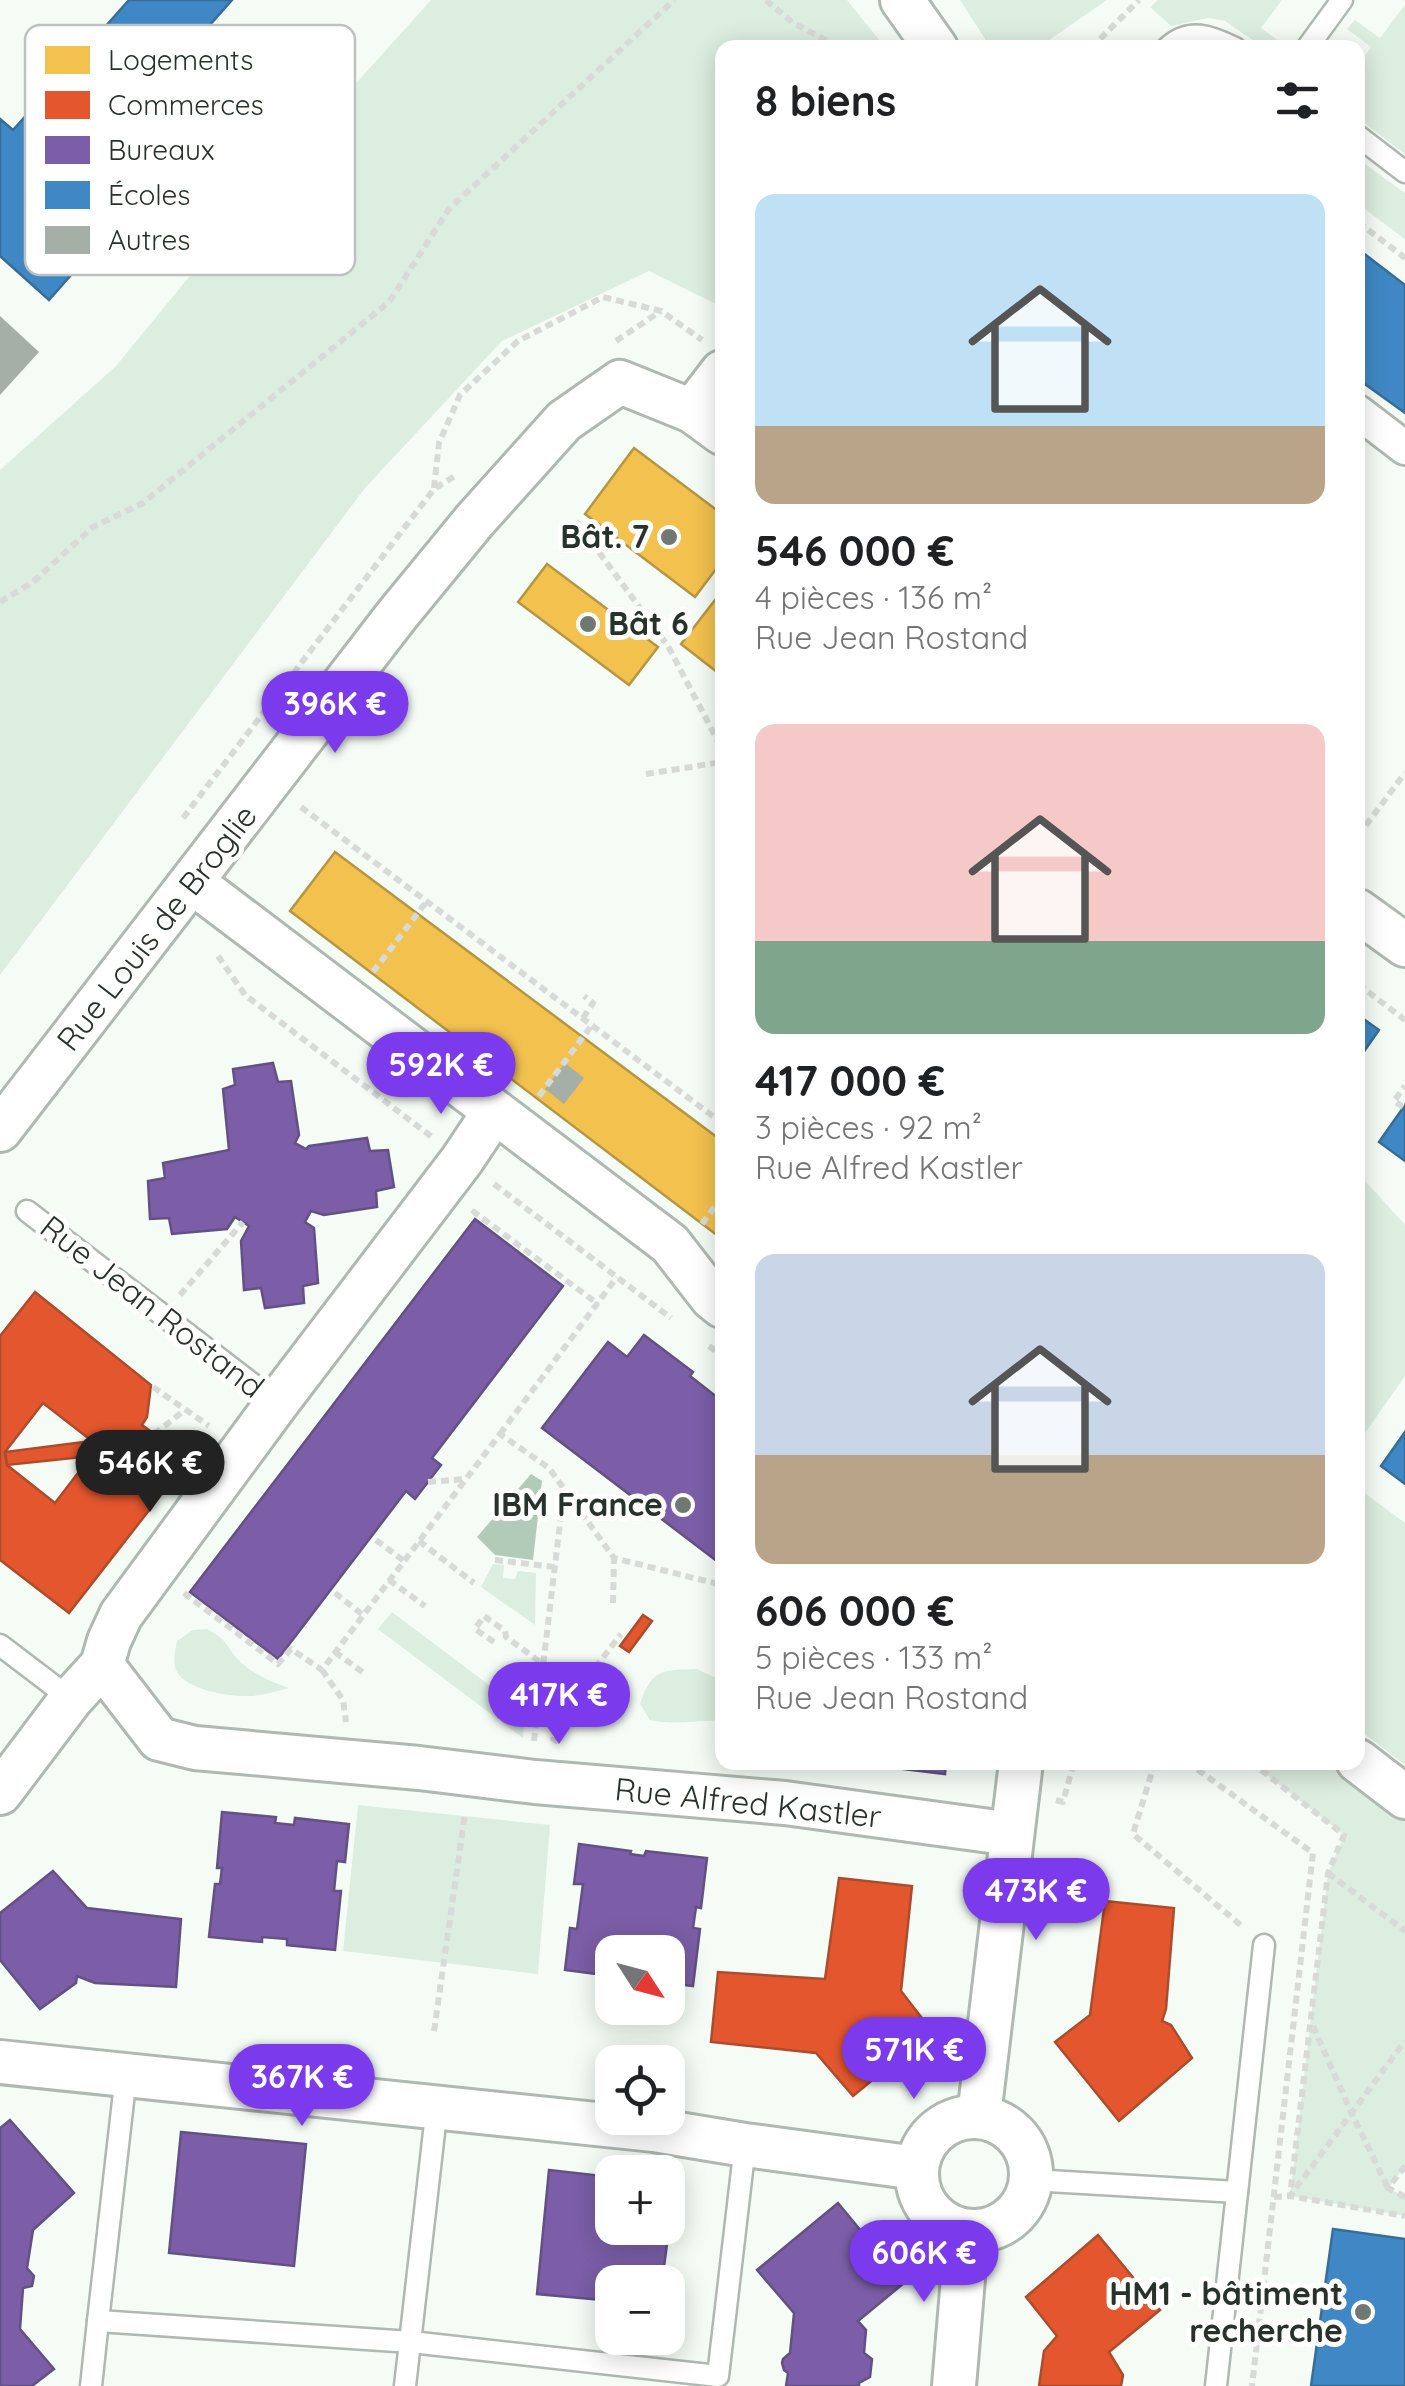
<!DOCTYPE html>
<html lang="fr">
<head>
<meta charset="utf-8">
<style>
	body { margin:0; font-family:Quicksand,sans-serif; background:#f6f6f6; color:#202124; height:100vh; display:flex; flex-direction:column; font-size:38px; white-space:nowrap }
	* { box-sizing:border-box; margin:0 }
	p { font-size:32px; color:#757577 }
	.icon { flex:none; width:55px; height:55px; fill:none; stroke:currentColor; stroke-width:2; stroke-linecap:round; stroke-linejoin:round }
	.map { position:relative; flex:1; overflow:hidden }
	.side { position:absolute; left:715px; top:40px; width:650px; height:1730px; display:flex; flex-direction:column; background:#fff; border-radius:20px; box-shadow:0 5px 25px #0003 }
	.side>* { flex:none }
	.needle { width:65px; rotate:126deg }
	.tools { position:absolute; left:595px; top:1935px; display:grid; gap:20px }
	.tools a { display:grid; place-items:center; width:90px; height:90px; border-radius:20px; background:#fff; box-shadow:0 5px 25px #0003; font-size:50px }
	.price { position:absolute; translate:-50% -85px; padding:0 22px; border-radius:35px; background:#7c3aed; color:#fff; font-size:32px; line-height:65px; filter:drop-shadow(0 2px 5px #0008) }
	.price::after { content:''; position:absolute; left:50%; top:60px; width:30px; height:22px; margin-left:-15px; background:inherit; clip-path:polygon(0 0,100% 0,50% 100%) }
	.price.selected { background:#222; color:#fff }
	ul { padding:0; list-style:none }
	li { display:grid; align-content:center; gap:20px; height:530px; padding:0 40px }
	li span { display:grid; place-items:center; height:310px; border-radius:20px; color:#555 }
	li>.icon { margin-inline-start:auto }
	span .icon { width:180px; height:180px; fill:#fffc; stroke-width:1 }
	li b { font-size:42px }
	h2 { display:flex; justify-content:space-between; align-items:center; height:120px; padding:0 40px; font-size:42px }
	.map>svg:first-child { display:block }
	.green { fill:#dceee0 }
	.water { fill:#b2cab8 }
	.homes { fill:#f2c14e; stroke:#b59643; stroke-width:2.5 }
	.shops { fill:#e4572e; stroke:#ab4c2d; stroke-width:2.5; fill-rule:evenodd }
	.offices { fill:#7b5ea7; stroke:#625182; stroke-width:2.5 }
	.schools { fill:#3f88c5; stroke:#386e96; stroke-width:2.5 }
	.building { fill:#a5aea7 }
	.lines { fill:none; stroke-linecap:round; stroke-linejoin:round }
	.service-casing { stroke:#afb8b1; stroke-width:25 }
	.pedestrian-casing { stroke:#afb8b1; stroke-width:38 }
	.minor-casing { stroke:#afb8b1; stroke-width:48 }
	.path { stroke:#d8dad8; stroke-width:6; stroke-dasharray:8 5; stroke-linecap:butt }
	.service { stroke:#fefffe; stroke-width:20 }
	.pedestrian { stroke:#fefffe; stroke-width:32 }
	.minor { stroke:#fefffe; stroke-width:42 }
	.poi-dot { fill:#6f7971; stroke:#fff; stroke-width:4 }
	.labels { text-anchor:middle; stroke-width:10; stroke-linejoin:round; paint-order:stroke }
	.poi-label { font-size:32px; font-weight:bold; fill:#27332a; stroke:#fff; text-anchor:end }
	.street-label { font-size:32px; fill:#27332a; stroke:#fff }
	.key { fill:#fff; stroke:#bec2bf; stroke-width:2.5 }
	.key-label { font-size:28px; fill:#27332a }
</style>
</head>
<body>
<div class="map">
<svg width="1405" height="2386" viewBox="0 0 1405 2386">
	<rect width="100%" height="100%" fill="#f5fcf6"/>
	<g class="green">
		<path d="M431,0H847L885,47L722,48V307L649,271L502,341L365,488L0,975V470L116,366L261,189Z"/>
		<path d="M960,0H1107L1039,47L991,48Z"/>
		<path d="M1158,0H1282L1261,28L1287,47H1263L1225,21L1208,18L1171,26L1150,7Z"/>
		<path d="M1405,5V154L1358,118V66L1371,47L1347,29L1355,20L1380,38Z"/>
		<path d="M1358,159L1405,193V239L1358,204Z"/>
		<path d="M1358,1173L1405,1225V1376L1358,1443Z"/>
		<path d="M1358,1488L1405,1523V1765L1358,1729Z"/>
		<path d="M493,1564L504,1565L503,1578L515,1579L518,1571L536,1573L535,1625L481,1587Z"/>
		<path d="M392,1612L525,1712L523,1738L378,1629Z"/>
		<path d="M207,1629C232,1642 226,1650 243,1664C255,1675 273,1682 289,1688C276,1691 262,1696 250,1696C230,1697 187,1690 177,1672C172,1663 175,1651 177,1641L193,1630Z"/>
		<path d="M697,1669L722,1681V1721C697,1719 676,1726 650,1720L640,1704C651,1669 663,1670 697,1669Z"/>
		<path d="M1358,1762L1405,1797V2166L1389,2188L1405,2197V2216L1290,2196L1328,1873L1344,1835L1251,1763Z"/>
		<path d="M358,1805L550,1825L538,1974L343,1951Z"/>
	</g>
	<path class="water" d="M531,1474L542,1481L533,1560L495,1555L477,1537Z"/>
	<g class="homes">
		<path d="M634,448L722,514V561L695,597L585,514Z"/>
		<path d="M547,564L658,647L629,685L518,602Z"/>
		<path d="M722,591V676L681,644Z"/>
		<path d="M335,852L722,1141V1239L290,911Z"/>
	</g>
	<g class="shops">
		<path d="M35,1292L151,1385L147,1417L142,1425L189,1459L69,1613L0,1560V1336ZM43,1403L92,1441L91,1456L55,1503L7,1465L5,1452Z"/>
		<path d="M92,1441L91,1456L7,1465L5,1452Z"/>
		<path d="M643,1615L652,1621L629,1652L620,1646Z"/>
		<path d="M839,1878L912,1886L901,1991L932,2031L853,2096L816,2053L711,2042L718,1972L825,1979Z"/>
		<path d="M1105,1901L1174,1908L1166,2009L1162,2021L1171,2025L1192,2058L1119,2121L1055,2042L1090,2015Z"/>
		<path d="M1098,2235L1160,2310L1109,2352L1123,2375L1121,2386H1039L1044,2351L1057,2336L1026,2297Z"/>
	</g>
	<g class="offices">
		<path d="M273,1063L278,1082L291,1081L299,1135L295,1143L306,1149L309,1146L367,1138L370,1151L388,1150L394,1187L376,1191L377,1207L324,1215L311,1211L305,1222L314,1228L318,1283L303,1286L304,1303L265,1308L261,1288L244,1290L241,1241L249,1226L235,1217L227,1229L172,1234L169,1218L150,1219L148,1181L165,1178L163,1163L229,1150L223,1089L235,1085L233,1069Z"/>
		<path d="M475,1219L563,1286L432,1458L441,1465L415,1499L406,1491L278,1659L190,1592Z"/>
		<path d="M644,1335L693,1372L690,1376L722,1401V1565L542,1428L608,1342L627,1357Z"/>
		<path d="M846,1762H946L945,1774Z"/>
		<path d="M222,1812L276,1817L275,1823L294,1825L295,1818L349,1824L345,1862L337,1861L334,1891H341L335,1950L287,1945V1939L262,1937V1942L209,1937L215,1884H220L222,1868H217Z"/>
		<path d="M579,1844L631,1851L630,1854L644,1856L646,1851L707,1858L701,1908L696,1907L693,1928L700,1929L693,1986L668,1983V1952H612V1976L565,1970L570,1928L577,1929L583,1884H574Z"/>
		<path d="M53,1871L87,1908L181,1919L176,1987L95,1983L77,1976L76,1983L40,2009L0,1960V1913Z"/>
		<path d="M10,2120L74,2193L33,2230L27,2268L34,2276L32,2286L23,2288L20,2329L54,2369L32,2386H0V2128Z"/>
		<path d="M181,2132L306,2144L294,2266L169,2253Z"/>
		<path d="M549,2170L612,2177V2228H668V2183L675,2184L662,2282H612V2301L537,2294Z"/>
		<path d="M838,2203L904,2283L858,2321L866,2330L864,2353L872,2359L870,2377L859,2383V2386H786L788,2373L784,2370L782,2363L783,2359L790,2353L794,2313L757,2270Z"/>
	</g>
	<g class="schools">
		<path d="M129,0H232L69,184L115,225L49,300L0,256V119L13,130Z"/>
		<path d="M1358,249L1405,285V413L1358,379Z"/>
		<path d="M1358,1015L1379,1030L1358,1060Z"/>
		<path d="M1405,1105V1161L1379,1142Z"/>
		<path d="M1405,1432V1484L1381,1466Z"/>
		<path d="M1333,2229L1405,2239V2386H1311Z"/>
	</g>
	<g class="building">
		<path d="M0,316L39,352L0,395Z"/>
		<path d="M565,1063L584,1078L564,1104L545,1089Z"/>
	</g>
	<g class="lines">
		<defs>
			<g id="service">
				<path d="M1167,48C1189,27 1211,36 1235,48"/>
				<path d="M1307,48L1342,0"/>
				<path d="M1358,136L1405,172"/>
				<path d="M27,1211L277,1403"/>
				<path d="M0,1645L71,1699"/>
				<path d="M126,2075L98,2321L411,2342L718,2376L745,2145"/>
				<path d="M1031,2180L1237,2192"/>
				<path d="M91,2386L98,2321"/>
				<path d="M405,2386L437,2106"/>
				<path d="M1216,2386L1264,1945"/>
			</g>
			<path id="pedestrian" d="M1358,412L1405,448"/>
			<g id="minor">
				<path d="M902,0L936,48"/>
				<path d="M692,411L722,372"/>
				<path d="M192,882L670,1244L712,1298L722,1306"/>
				<path d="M1358,911L1405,945"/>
				<path d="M0,1130L397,615L475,520L564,421L620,382L692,411L722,433"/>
				<path d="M102,1665L159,1739L195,1748L419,1768L535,1782L785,1803L1012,1834"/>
				<path d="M1358,1761L1405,1797"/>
				<path d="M0,1793L71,1699L102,1665L109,1641L121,1615L277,1403L462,1160L494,1112"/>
				<path d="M0,2062L654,2130L745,2145L917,2168"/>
				<path d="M979,2116L1021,1762"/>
				<circle cx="974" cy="2174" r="57"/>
				<path d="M954,2386L967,2231"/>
			</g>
		</defs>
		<use href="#service" class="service-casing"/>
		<use href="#pedestrian" class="pedestrian-casing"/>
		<use href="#minor" class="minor-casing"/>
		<g class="path">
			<path d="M766,0L792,22L840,48"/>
			<path d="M1091,48L1139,0"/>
			<path d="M1358,222L1405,258"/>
			<path d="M616,341L661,311"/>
			<path d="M434,488L439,443L460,395L518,341L603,297L661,311L702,340"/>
			<path d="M576,521L668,646L722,749"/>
			<path d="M0,602L33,582L93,527L143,503L389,302L449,209L674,0"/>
			<path d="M646,774L722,762"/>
			<path d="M301,807L722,1123"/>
			<path d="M183,818L434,489L458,474"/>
			<path d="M1358,836L1405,773"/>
			<path d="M218,956L245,995L432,1137"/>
			<path d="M373,972L427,901"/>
			<path d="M1358,984L1405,1020"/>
			<path d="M583,1018L593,1003L584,996"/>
			<path d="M539,1096L592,1025"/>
			<path d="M1403,1107L1394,1101L1405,1086"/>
			<path d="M494,1184L671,1318"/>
			<path d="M473,1214L474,1212L598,1304"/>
			<path d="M702,1224L722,1197"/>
			<path d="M180,1295L243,1222"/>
			<path d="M709,1346L722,1356"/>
			<path d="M153,1387L209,1426"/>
			<path d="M154,1434L185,1410"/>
			<path d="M500,1434L617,1277"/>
			<path d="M428,1482L465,1479"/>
			<path d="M376,1540L404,1561"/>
			<path d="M419,1541L474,1583"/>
			<path d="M495,1560L555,1567"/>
			<path d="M389,1580L425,1606"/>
			<path d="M184,1593L278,1664L291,1649L322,1670L500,1434L549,1468L614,1558L722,1585"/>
			<path d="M335,1593L363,1615"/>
			<path d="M613,1603L614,1558"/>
			<path d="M494,1642L475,1629L484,1616L505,1631L506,1637L543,1664"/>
			<path d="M335,1652L365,1674"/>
			<path d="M322,1670L343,1700L346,1722"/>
			<path d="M534,1741L563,1498L558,1486"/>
			<path d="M558,1742L553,1739L554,1722L621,1634"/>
			<path d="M1155,1762L1133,1834L1244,1928"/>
			<path d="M1187,1762L1313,1853L1252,2386"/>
			<path d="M1251,1762L1344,1835L1328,1873L1290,2196L1405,2216"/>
			<path d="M1056,1800L1063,1802L1074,1762"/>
			<path d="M1328,1873L1405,1931"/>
			<path d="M1313,2026L1351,2112L1388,2188"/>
			<path d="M434,2031L465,1814"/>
			<path d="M1405,2166L1388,2188L1405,2197"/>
			<path d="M1274,2197L1290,2196L1405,2041"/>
		</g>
		<use href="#service" class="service"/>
		<use href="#pedestrian" class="pedestrian"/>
		<use href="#minor" class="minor"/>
	</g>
	<g class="poi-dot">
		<circle cx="669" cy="537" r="10"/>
		<circle cx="588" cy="624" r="10"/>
		<circle cx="683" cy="1505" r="10"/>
		<circle cx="1363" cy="2312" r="10"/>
	</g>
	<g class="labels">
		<g class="poi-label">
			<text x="649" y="548">Bât. 7</text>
			<text x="608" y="635" text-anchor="start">Bât 6</text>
			<text x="663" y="1516">IBM France</text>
			<text x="1343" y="2305">HM1 - bâtiment<tspan x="1343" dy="37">recherche</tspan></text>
		</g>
		<g class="street-label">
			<text transform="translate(157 928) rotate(-52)" y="11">Rue Louis de Broglie</text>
			<text transform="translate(152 1307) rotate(38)" y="11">Rue Jean Rostand</text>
			<text transform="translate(748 1803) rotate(6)" y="11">Rue Alfred Kastler</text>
		</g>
	</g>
	<rect x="25" y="25" width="330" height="250" rx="15" class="key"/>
	<rect x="45" y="46" width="45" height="28" fill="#f2c14e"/>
	<rect x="45" y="91" width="45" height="28" fill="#e4572e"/>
	<rect x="45" y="136" width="45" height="28" fill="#7b5ea7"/>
	<rect x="45" y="181" width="45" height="28" fill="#3f88c5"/>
	<rect x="45" y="226" width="45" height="28" fill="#a5aea7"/>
	<g class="key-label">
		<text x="108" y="70">Logements</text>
		<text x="108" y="115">Commerces</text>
		<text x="108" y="160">Bureaux</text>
		<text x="108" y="205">Écoles</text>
		<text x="108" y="250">Autres</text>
	</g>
</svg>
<div class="tools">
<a><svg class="needle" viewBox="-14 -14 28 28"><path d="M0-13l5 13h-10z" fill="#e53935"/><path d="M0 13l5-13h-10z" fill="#757577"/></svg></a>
<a><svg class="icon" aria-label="locate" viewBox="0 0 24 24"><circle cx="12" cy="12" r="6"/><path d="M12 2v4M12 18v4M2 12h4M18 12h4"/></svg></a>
<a>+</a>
<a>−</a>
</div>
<b class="price" style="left:335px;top:756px">396K €</b>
<b class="price" style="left:441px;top:1117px">592K €</b>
<b class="price selected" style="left:150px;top:1515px">546K €</b>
<b class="price" style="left:559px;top:1747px">417K €</b>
<b class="price" style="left:1036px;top:1943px">473K €</b>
<b class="price" style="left:914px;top:2102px">571K €</b>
<b class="price" style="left:302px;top:2129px">367K €</b>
<b class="price" style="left:924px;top:2305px">606K €</b>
<section class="side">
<h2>8 biens<svg class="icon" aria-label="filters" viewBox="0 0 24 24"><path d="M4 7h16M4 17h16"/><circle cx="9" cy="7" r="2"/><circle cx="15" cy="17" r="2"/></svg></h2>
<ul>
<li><span style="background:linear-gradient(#bfe0f5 75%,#b9a48a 0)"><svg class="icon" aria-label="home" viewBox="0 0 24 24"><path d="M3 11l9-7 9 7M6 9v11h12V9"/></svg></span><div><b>546 000 €</b><p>4 pièces · 136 m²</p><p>Rue Jean Rostand</p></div></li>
<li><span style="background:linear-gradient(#f6c9c9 70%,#7fa58c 0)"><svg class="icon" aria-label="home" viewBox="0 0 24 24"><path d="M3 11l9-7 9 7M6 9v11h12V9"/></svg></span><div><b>417 000 €</b><p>3 pièces · 92 m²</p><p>Rue Alfred Kastler</p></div></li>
<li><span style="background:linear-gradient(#c9d6e8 65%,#b9a48a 0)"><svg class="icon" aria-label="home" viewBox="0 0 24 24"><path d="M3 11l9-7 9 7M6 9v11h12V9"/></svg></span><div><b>606 000 €</b><p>5 pièces · 133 m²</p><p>Rue Jean Rostand</p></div></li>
</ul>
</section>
</div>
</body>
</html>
